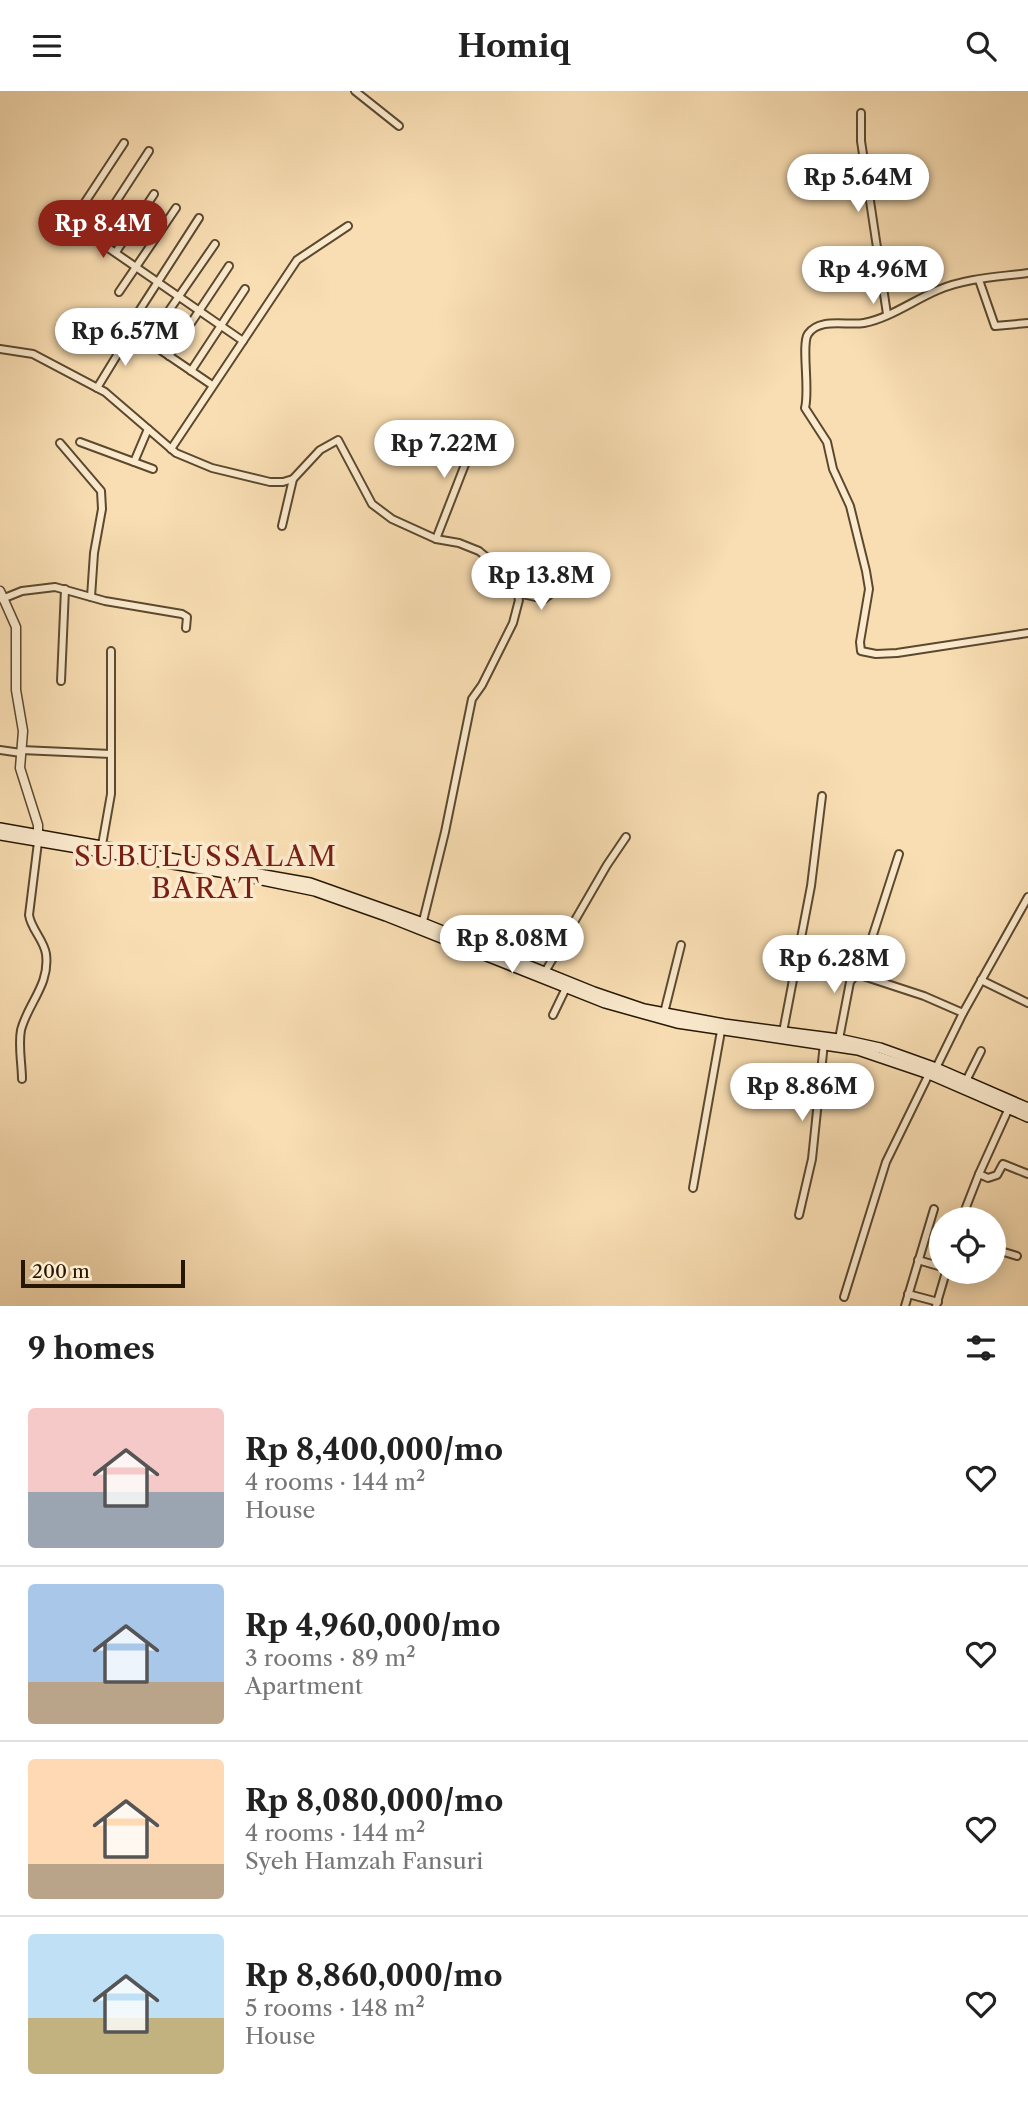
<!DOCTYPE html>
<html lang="en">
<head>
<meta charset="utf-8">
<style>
	body { margin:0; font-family:"Libre Caslon Text",serif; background:#f6f6f6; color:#222; height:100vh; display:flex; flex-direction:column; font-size:26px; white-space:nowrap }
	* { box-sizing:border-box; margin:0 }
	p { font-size:23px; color:#767676 }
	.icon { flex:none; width:38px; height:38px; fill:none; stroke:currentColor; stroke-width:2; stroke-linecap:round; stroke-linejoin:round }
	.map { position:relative; height:1215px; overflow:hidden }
	.drawer { display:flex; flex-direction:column; background:#fff; flex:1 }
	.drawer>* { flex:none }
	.tools { position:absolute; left:929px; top:1116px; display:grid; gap:14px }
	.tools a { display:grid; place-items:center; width:77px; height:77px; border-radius:50%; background:#fff; box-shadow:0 4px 18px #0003; font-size:35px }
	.scale { position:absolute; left:21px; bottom:18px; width:164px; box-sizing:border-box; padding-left:7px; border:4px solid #261702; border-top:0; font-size:19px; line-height:24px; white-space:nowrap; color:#261702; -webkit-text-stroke:5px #fbeace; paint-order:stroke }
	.price { position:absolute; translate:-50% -60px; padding:0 16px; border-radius:24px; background:#fff; color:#222; font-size:23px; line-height:46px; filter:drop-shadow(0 2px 4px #0008) }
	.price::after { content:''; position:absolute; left:50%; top:42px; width:21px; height:16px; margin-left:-10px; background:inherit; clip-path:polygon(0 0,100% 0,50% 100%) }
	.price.selected { background:#8f2418; color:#fff }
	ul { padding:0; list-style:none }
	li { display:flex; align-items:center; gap:21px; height:175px; padding:0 28px }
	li+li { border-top:2px solid #e0e0e0 }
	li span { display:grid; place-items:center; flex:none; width:196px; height:140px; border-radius:7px; color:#555 }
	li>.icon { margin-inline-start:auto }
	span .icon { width:84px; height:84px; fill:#fffc; stroke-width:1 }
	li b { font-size:30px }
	h2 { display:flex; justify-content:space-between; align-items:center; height:84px; padding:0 28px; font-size:30px }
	header { display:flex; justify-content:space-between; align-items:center; height:91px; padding:0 28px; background:#fff; font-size:32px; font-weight:700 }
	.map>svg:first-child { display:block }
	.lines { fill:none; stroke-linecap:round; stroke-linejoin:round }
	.minor-casing { stroke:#5b492e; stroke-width:10 }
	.tertiary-casing { stroke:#5b492e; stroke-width:11 }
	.secondary-casing { stroke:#261702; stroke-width:12 }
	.minor { stroke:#fbeace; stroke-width:6 }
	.tertiary { stroke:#fbeace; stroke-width:8 }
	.secondary { stroke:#fbeace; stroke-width:9 }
	.labels { text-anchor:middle; stroke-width:7; stroke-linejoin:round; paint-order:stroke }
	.quarter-label { font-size:28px; letter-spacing:2px; fill:#7a1f14; stroke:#fbeace }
</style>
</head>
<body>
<header><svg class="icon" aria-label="menu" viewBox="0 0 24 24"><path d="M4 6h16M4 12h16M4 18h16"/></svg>Homiq<svg class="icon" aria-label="search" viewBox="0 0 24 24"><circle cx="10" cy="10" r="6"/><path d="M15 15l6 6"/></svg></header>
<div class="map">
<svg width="1028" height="1215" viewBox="0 0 1028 1215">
	<rect width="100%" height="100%" fill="#f9deb3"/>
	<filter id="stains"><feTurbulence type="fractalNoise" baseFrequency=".00286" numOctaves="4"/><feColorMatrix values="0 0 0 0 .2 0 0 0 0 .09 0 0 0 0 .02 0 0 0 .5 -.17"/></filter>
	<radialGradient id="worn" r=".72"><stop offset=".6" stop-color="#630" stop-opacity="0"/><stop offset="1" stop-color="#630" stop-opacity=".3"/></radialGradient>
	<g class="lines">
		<defs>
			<g id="minor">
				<path d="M355,0L399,35"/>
				<path d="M861,22V50L887,223"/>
				<path d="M124,52L74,128L75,134L243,250"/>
				<path d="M93,146L149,60"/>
				<path d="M116,161L154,103"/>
				<path d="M1028,182C998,186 966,187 938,199C914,209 890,227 864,232C847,235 820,226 808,243C801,253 810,298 805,317L827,351L833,378L850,415L866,480L869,498L860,551L861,560L876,563L897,562L1028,542"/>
				<path d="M979,189L995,235L1028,232"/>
				<path d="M119,201L176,117"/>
				<path d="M132,231L199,127"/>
				<path d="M148,250L215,153"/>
				<path d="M0,258L33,263L105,301L176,362L212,377L270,391H283L293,388L320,359L338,349L372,413L392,428L436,448L459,452L479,460L508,484L515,495L519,509L513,532L482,594L472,608L445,741L422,834"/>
				<path d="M169,265L229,175"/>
				<path d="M191,280L245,198"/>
				<path d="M97,297L130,243L134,241L212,294"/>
				<path d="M80,351L153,378"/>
				<path d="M60,352L101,400L102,418L94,462L91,506"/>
				<path d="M171,358L297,169L348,135"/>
				<path d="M134,371L148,338"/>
				<path d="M282,435L293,388"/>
				<path d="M436,448L478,340"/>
				<path d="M518,502L544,508L554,500"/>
				<path d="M2,508L22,500L55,496L105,510L182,523L187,526L186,537"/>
				<path d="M61,590L65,498"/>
				<path d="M0,659L21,662"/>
				<path d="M21,659L111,663"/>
				<path d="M102,754L111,703V560"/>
				<path d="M545,881L607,774L626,746"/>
				<path d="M860,884L924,905L963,922"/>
				<path d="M981,889L1028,912"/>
				<path d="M664,922L681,854"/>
				<path d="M553,924L566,897"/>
				<path d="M783,941L811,795L822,705"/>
				<path d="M839,948L850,891L854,886L860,884L899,763"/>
				<path d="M22,988C22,973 18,955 21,939C28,912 50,894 46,863C44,849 31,838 29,824L38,751"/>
				<path d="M966,990L981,960"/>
				<path d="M979,1083L1009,1017"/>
				<path d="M693,1097L721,940"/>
				<path d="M799,1124L812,1068L824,952"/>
				<path d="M961,1129L979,1083L988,1087L997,1084L1003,1073L1028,1083"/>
				<path d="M994,1158L1017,1165"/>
				<path d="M918,1169L942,1176"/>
				<path d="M908,1203L938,1211"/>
				<path d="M844,1206L886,1071L929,983L936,977L963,922L1028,806"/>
				<path d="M905,1215L934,1118"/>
				<path d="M936,1215L946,1181"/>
			</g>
			<path id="tertiary" d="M0,500L16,536V599L23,640L20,677L38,734V748"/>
			<g id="secondary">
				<path d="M0,737L310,792L423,832L594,901L644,918L724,933L839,948L880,957L936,977L1028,1017"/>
				<path d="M0,744L238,784L315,800L386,825L605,912L677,932L858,959L929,983L1028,1026"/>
			</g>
		</defs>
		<use href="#minor" class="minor-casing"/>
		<use href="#tertiary" class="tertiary-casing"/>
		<use href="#secondary" class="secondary-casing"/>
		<use href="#minor" class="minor"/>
		<use href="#tertiary" class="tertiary"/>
		<use href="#secondary" class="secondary"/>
	</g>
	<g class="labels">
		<g class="quarter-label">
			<text x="206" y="775">SUBULUSSALAM<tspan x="206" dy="32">BARAT</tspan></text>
		</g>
	</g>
	<rect width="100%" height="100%" filter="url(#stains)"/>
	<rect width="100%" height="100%" fill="url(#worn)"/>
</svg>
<div class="tools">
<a><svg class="icon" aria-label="locate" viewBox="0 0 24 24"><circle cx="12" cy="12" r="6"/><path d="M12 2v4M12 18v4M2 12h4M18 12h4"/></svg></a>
</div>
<div class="scale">200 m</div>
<b class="price" style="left:858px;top:123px">Rp 5.64M</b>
<b class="price selected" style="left:103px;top:169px">Rp 8.4M</b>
<b class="price" style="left:873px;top:215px">Rp 4.96M</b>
<b class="price" style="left:125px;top:277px">Rp 6.57M</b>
<b class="price" style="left:444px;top:389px">Rp 7.22M</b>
<b class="price" style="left:541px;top:521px">Rp 13.8M</b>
<b class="price" style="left:512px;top:884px">Rp 8.08M</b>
<b class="price" style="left:834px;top:904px">Rp 6.28M</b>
<b class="price" style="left:802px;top:1032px">Rp 8.86M</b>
</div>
<section class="drawer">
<h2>9 homes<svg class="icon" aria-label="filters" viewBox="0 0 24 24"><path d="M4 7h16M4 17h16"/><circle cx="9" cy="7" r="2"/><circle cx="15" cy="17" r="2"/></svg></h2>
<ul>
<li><span style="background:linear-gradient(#f6c9c9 60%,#9aa5b1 0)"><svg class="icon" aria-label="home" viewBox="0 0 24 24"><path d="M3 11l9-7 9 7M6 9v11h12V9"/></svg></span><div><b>Rp 8,400,000/mo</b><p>4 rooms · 144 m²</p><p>House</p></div><svg class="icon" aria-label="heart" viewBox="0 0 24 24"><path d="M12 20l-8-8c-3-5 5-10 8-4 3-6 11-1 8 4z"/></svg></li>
<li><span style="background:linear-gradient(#a9c7e8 70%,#b9a48a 0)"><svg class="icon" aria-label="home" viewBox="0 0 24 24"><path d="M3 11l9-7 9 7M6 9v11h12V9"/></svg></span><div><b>Rp 4,960,000/mo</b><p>3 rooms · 89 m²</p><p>Apartment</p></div><svg class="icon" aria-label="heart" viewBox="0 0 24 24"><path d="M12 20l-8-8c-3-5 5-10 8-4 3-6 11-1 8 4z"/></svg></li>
<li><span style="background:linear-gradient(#ffd9b3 75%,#b9a48a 0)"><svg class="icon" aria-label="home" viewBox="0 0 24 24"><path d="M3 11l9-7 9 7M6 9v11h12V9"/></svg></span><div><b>Rp 8,080,000/mo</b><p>4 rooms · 144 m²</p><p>Syeh Hamzah Fansuri</p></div><svg class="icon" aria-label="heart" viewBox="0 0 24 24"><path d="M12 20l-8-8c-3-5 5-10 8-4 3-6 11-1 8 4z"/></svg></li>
<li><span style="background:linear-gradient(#bfe0f5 60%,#c2b280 0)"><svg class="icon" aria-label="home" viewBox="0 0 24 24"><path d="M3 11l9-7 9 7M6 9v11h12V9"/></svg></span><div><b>Rp 8,860,000/mo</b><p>5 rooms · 148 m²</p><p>House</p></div><svg class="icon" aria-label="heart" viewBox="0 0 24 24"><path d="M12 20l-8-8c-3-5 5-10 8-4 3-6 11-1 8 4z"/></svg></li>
</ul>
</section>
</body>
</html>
